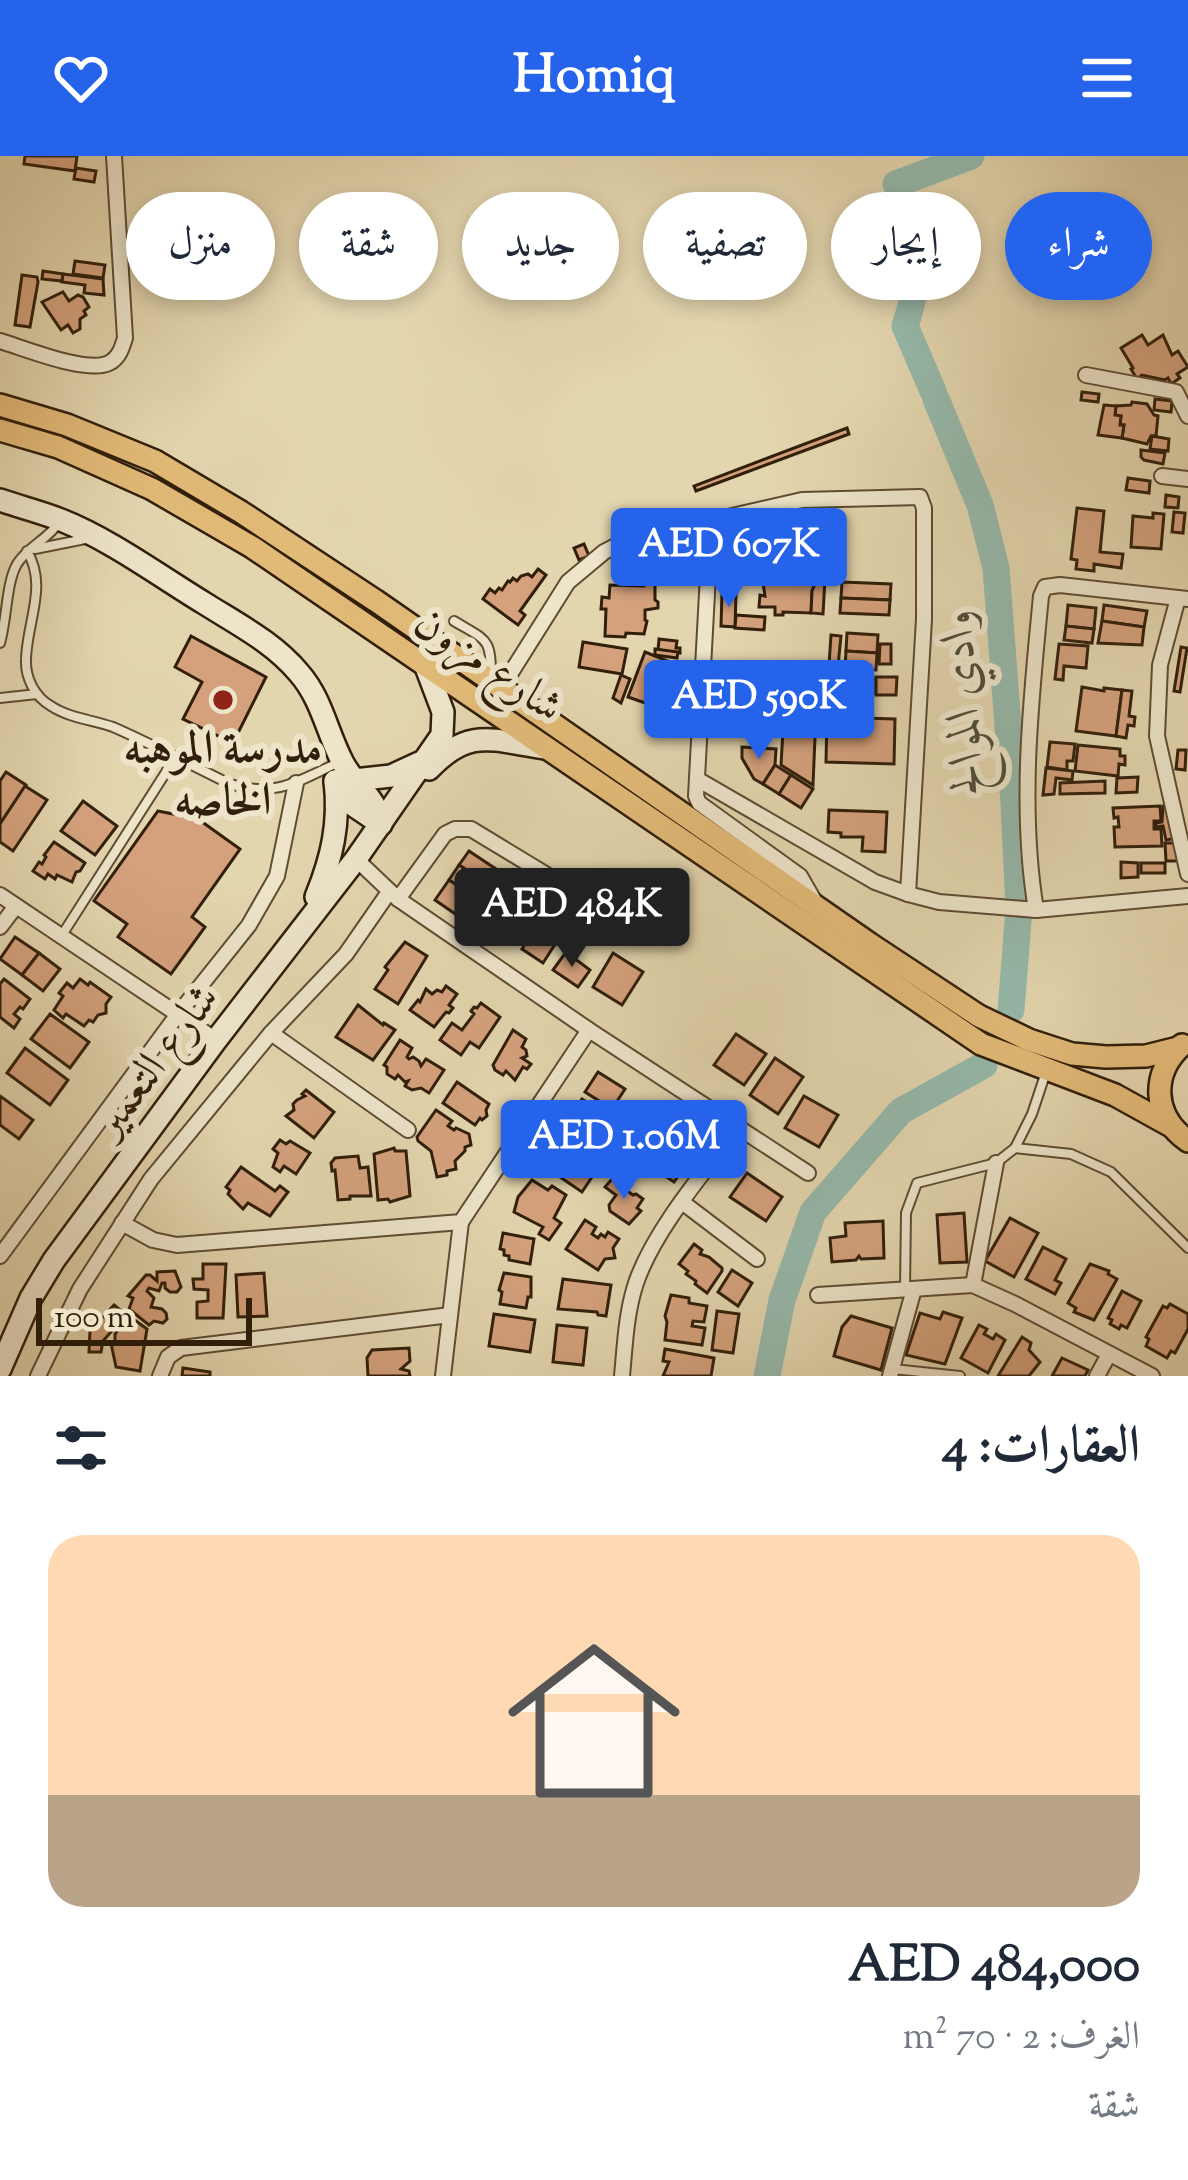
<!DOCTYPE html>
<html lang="ar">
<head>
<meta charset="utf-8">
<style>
	body { margin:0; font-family:"Sorts Mill Goudy",Amiri,serif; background:#f6f6f7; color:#1f2937; direction:rtl; height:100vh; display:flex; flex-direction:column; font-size:45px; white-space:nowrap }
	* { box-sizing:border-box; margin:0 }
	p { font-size:39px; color:#747a83 }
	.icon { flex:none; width:66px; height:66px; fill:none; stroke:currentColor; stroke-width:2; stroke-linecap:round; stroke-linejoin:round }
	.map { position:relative; height:1220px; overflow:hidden; direction:ltr }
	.side { display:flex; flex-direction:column; background:#fff; flex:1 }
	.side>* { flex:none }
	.top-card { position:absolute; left:36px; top:36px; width:1116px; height:108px; direction:rtl; display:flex; gap:24px }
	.scale { position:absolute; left:36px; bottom:30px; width:216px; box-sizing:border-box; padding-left:12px; border:6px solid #311f0a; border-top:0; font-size:33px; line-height:42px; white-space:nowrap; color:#311f0a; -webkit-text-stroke:9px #ede4ca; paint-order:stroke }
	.price { position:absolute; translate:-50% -102px; padding:0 27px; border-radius:12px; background:#2563eb; color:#fff; font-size:39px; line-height:78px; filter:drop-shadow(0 3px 6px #0008) }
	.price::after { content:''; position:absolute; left:50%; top:72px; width:36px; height:27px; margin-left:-18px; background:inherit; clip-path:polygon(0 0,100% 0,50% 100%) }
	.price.selected { background:#222; color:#fff }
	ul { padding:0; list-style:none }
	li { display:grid; align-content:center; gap:24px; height:636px; padding:0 48px }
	li span { display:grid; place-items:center; height:372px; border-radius:36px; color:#555 }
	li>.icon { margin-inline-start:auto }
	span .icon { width:216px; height:216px; fill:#fffc; stroke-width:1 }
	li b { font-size:51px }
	h2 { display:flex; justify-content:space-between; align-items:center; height:144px; padding:0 48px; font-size:51px }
	.chip { padding:0 42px; border-radius:54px; background:#fff; box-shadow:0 6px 18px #0003; font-size:42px; line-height:108px }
	.chip.selected { background:#2563eb; color:#fff }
	header { display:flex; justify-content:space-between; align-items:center; height:156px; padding:0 48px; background:#2563eb; color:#fff; font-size:54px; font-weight:800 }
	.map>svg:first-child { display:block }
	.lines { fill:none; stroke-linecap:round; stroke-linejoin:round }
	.river { stroke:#95b9ab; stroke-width:27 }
	.building { fill:#d4a17c; stroke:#311f0a; stroke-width:3 }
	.lane-casing { stroke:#5e4c33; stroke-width:12 }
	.street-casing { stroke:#5e4c33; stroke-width:18 }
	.secondary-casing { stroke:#311f0a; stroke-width:26 }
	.primary-casing { stroke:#311f0a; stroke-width:26 }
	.lane { stroke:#ede4ca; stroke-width:8 }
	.street { stroke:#ede4ca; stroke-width:14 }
	.secondary { stroke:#ede4ca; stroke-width:21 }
	.primary { stroke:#e2ba77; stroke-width:21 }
	.poi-dot { fill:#8f2418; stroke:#ede4ca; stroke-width:4.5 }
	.labels { text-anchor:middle; stroke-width:12; stroke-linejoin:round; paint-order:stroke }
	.street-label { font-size:45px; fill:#311f0a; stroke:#ede4ca }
	.poi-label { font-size:45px; font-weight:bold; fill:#311f0a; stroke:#ede4ca }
	.water-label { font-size:48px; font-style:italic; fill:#4f4d3a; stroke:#ede4ca }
</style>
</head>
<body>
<header><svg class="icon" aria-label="menu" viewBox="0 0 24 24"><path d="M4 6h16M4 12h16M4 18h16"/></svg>Homiq<svg class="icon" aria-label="heart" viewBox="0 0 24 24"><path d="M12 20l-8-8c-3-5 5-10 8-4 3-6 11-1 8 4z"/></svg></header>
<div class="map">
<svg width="1188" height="1220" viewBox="0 0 1188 1220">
	<rect width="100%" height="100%" fill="#e3d5ae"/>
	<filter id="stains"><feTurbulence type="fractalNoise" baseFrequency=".00167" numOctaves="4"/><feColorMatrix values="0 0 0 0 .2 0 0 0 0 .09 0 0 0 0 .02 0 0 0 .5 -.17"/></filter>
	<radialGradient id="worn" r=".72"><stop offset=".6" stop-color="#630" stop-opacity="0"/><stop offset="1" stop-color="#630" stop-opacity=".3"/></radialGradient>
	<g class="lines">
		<g class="river">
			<path d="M933,235L905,170C925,110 919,86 896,28L971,0"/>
			<path d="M936,243L980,349L996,412L1014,648L1019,753L1011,854"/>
			<path d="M767,1220L782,1144L813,1056L901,955L984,909"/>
		</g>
	</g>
	<g class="building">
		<path d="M25,0H77L75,15L24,8Z"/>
		<path d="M76,12L96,15L94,26L74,23Z"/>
		<path d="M75,105L105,109L103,122L73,118Z"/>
		<path d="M43,115L63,118L62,125L42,123Z"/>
		<path d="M63,118L103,123L104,139L84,137L85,129L62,126Z"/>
		<path d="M22,119L37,121L38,126L30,171L15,169Z"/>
		<path d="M63,136L69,145L78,139L83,141L89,151L84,155L86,159L80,163V173L73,177L68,169L61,174L42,146Z"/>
		<path d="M1142,179L1148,189L1163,179L1172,199L1178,195L1188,211L1177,218L1180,222L1171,228L1168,222L1165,224L1142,219L1137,223L1131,213L1133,212L1121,192Z"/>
		<path d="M1082,236L1099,238L1098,246L1081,244Z"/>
		<path d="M1155,243L1172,245L1171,256L1154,254Z"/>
		<path d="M1132,246L1147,248L1154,259L1158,260L1156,280H1151L1147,288L1122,282L1124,269H1120L1121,260L1115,259L1116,250L1131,249Z"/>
		<path d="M1104,249L1116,250L1115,259L1121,260L1120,269H1124L1122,282L1098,279Z"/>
		<path d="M847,272L849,278L696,335L694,330Z"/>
		<path d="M1152,280L1169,283L1168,295L1150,293Z"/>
		<path d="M1141,294L1165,297L1163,308L1144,304L1141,301Z"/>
		<path d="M1128,322L1150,325L1149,337L1126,334Z"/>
		<path d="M1166,339L1179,341L1178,352L1165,351Z"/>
		<path d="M1077,352L1104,355L1100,396L1123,398L1121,412L1094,408V415L1076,413L1077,404L1071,403Z"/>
		<path d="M1174,356L1185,357L1183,377L1172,376Z"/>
		<path d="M1153,357L1164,358L1161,393L1131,391L1133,360L1153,362Z"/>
		<path d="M584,388L589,400L579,404L574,392Z"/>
		<path d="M758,391L760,401L741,404L739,395Z"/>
		<path d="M779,398L800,399V403L814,404L815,428L812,435L811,457L783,456V459H775V451H759L760,439L765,440L762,420H766V411H760V406H766L767,401L779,402Z"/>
		<path d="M814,404L826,405L823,458L811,457L812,435L815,428Z"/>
		<path d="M538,413L546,419L520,455L525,459L518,469L483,443L490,433L495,437L499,432L502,434L508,425L510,426L513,422L517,425L521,420L528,418L532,421Z"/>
		<path d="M646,425L655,429V444L658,446V452L645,454V464L647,465L644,478L626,477L625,481L605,480L606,453H601L602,441L609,442L610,429L644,430Z"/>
		<path d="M842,426L891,428L890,444L841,442Z"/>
		<path d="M722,437L736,438L735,471L721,470Z"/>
		<path d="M841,442L890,444L889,459L840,457Z"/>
		<path d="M1068,449L1096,452L1094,473L1066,470Z"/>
		<path d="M1104,449L1147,455L1144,471L1102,465Z"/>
		<path d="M736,459L765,461L764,474L735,472Z"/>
		<path d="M1102,465L1144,471L1142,489L1098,487Z"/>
		<path d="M1066,470L1094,473L1092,487L1064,484Z"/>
		<path d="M847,477L878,479L877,497L846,495Z"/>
		<path d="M831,479L841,480L838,510L829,509Z"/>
		<path d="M191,480L266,521L233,587L183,563L202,526L175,511Z"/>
		<path d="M659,483L677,485L676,492H680V497L658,494Z"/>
		<path d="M583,486L627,493L622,518L579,511Z"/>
		<path d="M880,488H891V508H879Z"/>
		<path d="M1059,488L1088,490L1086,512L1064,510L1063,524L1055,523Z"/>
		<path d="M1181,491L1187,492L1180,536L1174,535Z"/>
		<path d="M655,493L678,496L677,502L655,499Z"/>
		<path d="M846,495L877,497L876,514L845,513Z"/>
		<path d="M645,496L673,507L657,551L628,541Z"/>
		<path d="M621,519L630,523L621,547L613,542Z"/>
		<path d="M771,521L817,522L816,550L806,549L805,552L766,551L767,525Z"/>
		<path d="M831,521L876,523V537H871V544H861V553L830,552Z"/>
		<path d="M876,521H897L896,539H876Z"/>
		<path d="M1082,531L1104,535V532L1122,534L1116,580L1076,575Z"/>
		<path d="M1122,534L1132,535L1129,560L1135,561L1134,570L1128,569L1126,582L1116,580Z"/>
		<path d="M784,557L816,558L813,629L781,609Z"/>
		<path d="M827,561L895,563L894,608L826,606Z"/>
		<path d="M1050,586L1075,588L1073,605H1067V614L1047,611Z"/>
		<path d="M1078,589L1120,593V600H1125V609L1119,608L1118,620L1075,615Z"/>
		<path d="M742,591L776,593L775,609L763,628L754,623L742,602Z"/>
		<path d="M1178,594H1186L1185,614L1176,613Z"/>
		<path d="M775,609L791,619L779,638L763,628Z"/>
		<path d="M1046,612L1073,615L1072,624L1056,622L1054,638L1043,639Z"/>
		<path d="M6,616L26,629L0,668V625Z"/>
		<path d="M791,619L813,633L801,652L779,638Z"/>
		<path d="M1138,621L1137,636L1116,637L1117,622Z"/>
		<path d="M1105,625V637L1060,638V627Z"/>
		<path d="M25,630L47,644L13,695L0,686V668Z"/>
		<path d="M83,645L117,670L95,699L61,675Z"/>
		<path d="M1170,649L1177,682L1166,684L1163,670L1156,671V667L1162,666L1163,650Z"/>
		<path d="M1160,650L1161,665H1154V673H1161L1162,690L1115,691L1114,671H1119L1118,661L1114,662L1113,652Z"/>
		<path d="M829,654L887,656L885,696L862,695L863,681H841V677L828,676Z"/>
		<path d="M158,655L198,663L240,693L192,761L205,771L171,818L118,781L127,768L94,745Z"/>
		<path d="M54,686L85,707L80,715L76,716L72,726L57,719L55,723L48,718L45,723L33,715L39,706L42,708L46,701L44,699Z"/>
		<path d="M1165,687H1177L1182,705H1166Z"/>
		<path d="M469,695L502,717L492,731L459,709Z"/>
		<path d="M1121,706L1138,707V721L1121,722Z"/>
		<rect x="1141" y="707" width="24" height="10"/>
		<path d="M459,709L492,731L482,746L449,724Z"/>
		<path d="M449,724L482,746L467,766L435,744Z"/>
		<path d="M512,725L537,741L509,782L485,766Z"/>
		<path d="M548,752L570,765L543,807L522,793Z"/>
		<path d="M15,781L39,797L22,819L0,803Z"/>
		<path d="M405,786L427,800L398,848L375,833L388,814L385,811Z"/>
		<path d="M566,796L590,814L578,831L553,814Z"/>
		<path d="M39,797L60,813L43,835L22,819Z"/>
		<path d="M613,797L643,816L622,849L593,831Z"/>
		<path d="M4,823L30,843L23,853L20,851L14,858L20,863L14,872L0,861V828Z"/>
		<path d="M80,823L88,829L90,826L111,841L106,848V857L98,859L93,866L89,864L84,870L66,858L63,862L54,854L63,840L59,837L67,827L73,832Z"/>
		<path d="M446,830L457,838L449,849L453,852L449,857L446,856L434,871L410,854L418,844L420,846L426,833L432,838L437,834L442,836Z"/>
		<path d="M481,847L500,861L479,892L470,886L461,899L440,884L452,867L462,874L474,858L471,855L474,851L477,852Z"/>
		<path d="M358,849L383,869L384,867L395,874L373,904L336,881Z"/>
		<path d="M50,858L89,886L70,912L31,883Z"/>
		<path d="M513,874L526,883L522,891L526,894L527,900L522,902L531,908L527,913L523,911L515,924L506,915L503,919L495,914L493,909Z"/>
		<path d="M736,878L766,898L744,929L714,909Z"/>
		<path d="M400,884L412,892L407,901L409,903L413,901L419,905L421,910L426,903L444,914L429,937L421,932L412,934L405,930L408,925L405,926L398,919L395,923L387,918V911L384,909Z"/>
		<path d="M25,892L68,924L50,949L7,917Z"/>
		<path d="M775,902L803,921L778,958L750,939Z"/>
		<path d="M598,916L625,933L612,953L585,936Z"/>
		<path d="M457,926L489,948L486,954L487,960L482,964L480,962L475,969L443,947Z"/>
		<path d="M306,934L334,956L314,982L286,960L294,954L293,948L297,944L305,940L302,938Z"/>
		<path d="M0,940L33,964L19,983L0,969Z"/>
		<path d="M804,940L838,959L819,991L785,972Z"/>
		<path d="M582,943L607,958L592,981L568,965Z"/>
		<path d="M625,948L656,968L633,1003L602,983Z"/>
		<path d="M436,954L452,965L448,970L454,974L456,972L469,978L471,989L465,991V995L455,1005L456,1013L447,1015V1019L437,1021L431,995L418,985L417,981Z"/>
		<path d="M665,973L688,986L687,991L690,994L691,1002L674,1026L656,1014L653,1017L640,1008Z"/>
		<path d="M559,974L602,1002L590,1020L547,992Z"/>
		<path d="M280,984L286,988L290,985L310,997L296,1018L284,1010L280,1016L273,1011L278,997L273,993Z"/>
		<path d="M394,992L395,995H406L410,1040L390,1046L388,1043L378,1044L374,998Z"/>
		<path d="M547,992L592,1021L582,1036L538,1006Z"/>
		<path d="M358,1000L360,1012L368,1011L371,1040H350V1043L338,1044L335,1014L332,1015L331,1007L335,1002Z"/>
		<path d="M241,1011L275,1035L280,1030L288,1036L270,1060L248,1047L243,1053L228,1038L230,1034L226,1031Z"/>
		<path d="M747,1017L782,1041L766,1065L730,1041Z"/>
		<path d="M613,1022L628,1032L626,1034L633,1039L636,1038L643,1043L637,1052L641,1055L629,1068L610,1055L609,1049L616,1039L605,1031Z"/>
		<path d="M532,1024L548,1034L552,1030L566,1039L554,1062L561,1067L549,1084L539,1078L543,1071L514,1056L518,1041Z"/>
		<path d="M964,1057L967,1106L940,1107L937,1059Z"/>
		<path d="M1010,1062L1038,1077L1014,1121L985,1105Z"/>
		<path d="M585,1064L596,1071L592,1078L598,1082L601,1078L605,1081L608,1076L619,1083L613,1092L615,1102L605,1103L598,1114L566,1093Z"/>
		<path d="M883,1065L884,1102L861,1103L859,1100L856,1104L832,1106L830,1082L846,1080L845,1067Z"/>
		<path d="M503,1077L534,1083L530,1108L509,1104V1100L504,1099V1094L500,1093Z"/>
		<path d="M694,1088L702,1094L700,1098L709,1101L722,1112V1115L707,1137L695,1128L696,1125L686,1118L688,1115L679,1108Z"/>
		<path d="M1043,1091L1066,1103L1055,1124L1061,1127L1055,1138L1026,1123Z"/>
		<path d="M203,1108H226L223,1162H197V1146L208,1145V1134L194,1133L193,1123H203Z"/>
		<path d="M1090,1108L1109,1115L1108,1118L1117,1123L1094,1164L1074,1156L1076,1152L1068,1147Z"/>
		<path d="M732,1114L752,1127L738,1150L718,1136Z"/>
		<path d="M175,1115L181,1131L177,1136H170L165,1132V1127H162L159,1135L149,1132L147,1135L154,1142L151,1151L162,1153L166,1157L167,1163L163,1167L154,1165L149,1169L129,1153L133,1142L128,1140L146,1119H150L157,1125V1116Z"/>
		<path d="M264,1117L267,1160L238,1161L236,1119Z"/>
		<path d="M504,1117L531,1121V1141H528L526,1152L500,1148L502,1136L499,1134Z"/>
		<path d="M563,1123L611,1129L606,1160L598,1159L597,1156L558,1153Z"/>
		<path d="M1122,1135L1141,1145L1127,1172L1121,1169L1119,1173L1110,1168L1112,1164L1108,1162Z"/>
		<path d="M671,1139L689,1142V1147L707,1150L704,1166L693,1165L692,1170L705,1172L702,1189L665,1184L667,1166L665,1160Z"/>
		<path d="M1170,1148L1188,1158V1173L1175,1197L1171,1195L1167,1202L1146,1190L1149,1183L1146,1181L1163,1150L1167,1152Z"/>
		<path d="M114,1149L126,1159L103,1185L101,1196H89L90,1175Z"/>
		<path d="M717,1155L739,1158L733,1197L712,1194Z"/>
		<path d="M943,1156L962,1162L945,1208L906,1199L920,1157L940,1163Z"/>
		<path d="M494,1158L535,1164L530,1196L489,1190Z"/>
		<path d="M129,1160L147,1173L140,1215L116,1211L111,1187L115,1185V1178Z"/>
		<path d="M851,1160L892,1172L881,1214L834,1200L842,1171Z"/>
		<path d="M557,1169L587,1172L583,1209L553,1206Z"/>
		<path d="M979,1169L987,1173L984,1178L993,1183L996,1178L1005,1184L988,1217L961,1202Z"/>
		<path d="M1022,1181L1031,1187L1029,1194L1040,1206L1029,1220H998Z"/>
		<path d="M409,1192L410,1205L401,1213L409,1215L410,1220H368L367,1202L372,1194Z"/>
		<path d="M665,1193L714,1202L711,1220H663L669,1206L663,1205Z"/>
		<path d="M1062,1202L1088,1214L1085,1220H1052Z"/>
		<path d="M183,1212L210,1216V1220H182Z"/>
	</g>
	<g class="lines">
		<defs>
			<g id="lane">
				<path d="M35,393L85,383"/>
				<path d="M27,395C48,430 27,465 26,503C25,522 35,541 51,550C69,562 93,564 113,571C152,588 191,609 230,628C271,641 294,628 331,610"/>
				<path d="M454,465C487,485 491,481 491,522"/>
				<path d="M0,487C7,464 6,427 17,408C28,390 49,383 60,365"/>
				<path d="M0,542L37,538"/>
				<path d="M62,779L175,602"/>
				<path d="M1015,992L1071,998L1111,1016L1188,1092"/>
				<path d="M905,1134L906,1057L917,1027L996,1007L1015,992L1032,958L1046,916"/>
				<path d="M893,1213L960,1220"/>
			</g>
			<g id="street">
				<path d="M0,185C24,192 87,218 109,207C119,202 122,192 125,182L114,0"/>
				<path d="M1086,219L1176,236L1188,260"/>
				<path d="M1162,320L1188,323"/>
				<path d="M711,364L696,640L699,647L800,720L815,746"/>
				<path d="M1178,442L1160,509L1157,580L1188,718"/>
				<path d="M502,531L568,426L604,396L627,384L802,344L920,341L924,352V463L908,738"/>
				<path d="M697,623L875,726L908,738L939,746L1036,754L1188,740"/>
				<path d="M356,703L398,743L589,874L808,1017"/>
				<path d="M0,739L216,884"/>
				<path d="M398,743L445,678L455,673H471L598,750"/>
				<path d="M1036,754C1019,651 1031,543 1041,440L1045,431L1060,429L1188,443"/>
				<path d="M0,771L16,750"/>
				<path d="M271,877L408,974"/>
				<path d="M682,1046L757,1103"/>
				<path d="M122,1067L153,1084L177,1089L461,1066L589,874"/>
				<path d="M0,1100L178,858L249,769L277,720L296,627"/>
				<path d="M973,1129L996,1007"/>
				<path d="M818,1139L973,1129L1015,1148L1152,1220"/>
				<path d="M38,1220L80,1133L151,1023L271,877L346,798L389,736"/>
				<path d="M160,1220L168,1201L181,1192L450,1159"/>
				<path d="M443,1220L461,1066"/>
				<path d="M622,1220C625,1189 626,1157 636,1127C654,1074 705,1015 739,970"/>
				<path d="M890,1220L914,1133"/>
				<path d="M1097,1220L1109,1198"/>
			</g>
			<g id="secondary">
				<path d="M0,344C20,351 41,356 61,364C111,384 158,419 204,447C237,468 273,486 299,517C322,543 327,577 343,607C355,630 377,642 381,668"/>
				<path d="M429,613C470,570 493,585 546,592"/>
				<path d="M354,624L391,620L419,607"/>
				<path d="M335,625L350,647L381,668"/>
				<path d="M316,741C332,702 340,667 335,625"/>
				<path d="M0,1213L31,1142L54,1104L216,884L356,703L442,579L443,556L426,511"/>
			</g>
			<g id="primary">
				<path d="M0,249L67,269L155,305L241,356L376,445L870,788L979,860L1029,884L1072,898L1106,901L1146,900L1178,892"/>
				<path d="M0,274L58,291L152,333L252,391L981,888L1115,939L1171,970"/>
				<path d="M1182,889C1151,917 1152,960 1188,985"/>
			</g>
		</defs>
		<use href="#lane" class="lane-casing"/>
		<use href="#street" class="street-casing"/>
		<use href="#secondary" class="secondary-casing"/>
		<use href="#primary" class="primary-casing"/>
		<use href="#lane" class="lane"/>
		<use href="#street" class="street"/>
		<use href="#secondary" class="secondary"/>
		<use href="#primary" class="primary"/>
	</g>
	<circle class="poi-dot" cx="223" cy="544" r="12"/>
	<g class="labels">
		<g class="street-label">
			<text transform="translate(490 507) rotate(34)" y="16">شارع مزون</text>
			<text transform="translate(154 903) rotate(-53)" y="16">شارع التعمير</text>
		</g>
		<g class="poi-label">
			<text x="223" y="606">مدرسة الموهبه<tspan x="223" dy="52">الخاصه</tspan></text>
		</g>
		<g class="water-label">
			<text transform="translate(960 546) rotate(-94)" y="17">وادي الموالح</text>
		</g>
	</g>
	<rect width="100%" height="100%" filter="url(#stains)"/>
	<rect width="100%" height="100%" fill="url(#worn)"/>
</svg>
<div class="scale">100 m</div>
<b class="price" style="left:729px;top:454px">AED 607K</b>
<b class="price" style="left:759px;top:606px">AED 590K</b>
<b class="price selected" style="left:572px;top:814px">AED 484K</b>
<b class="price" style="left:624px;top:1046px">AED 1.06M</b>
<div class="top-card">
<a class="chip selected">شراء</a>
<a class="chip">إيجار</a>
<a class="chip">تصفية</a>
<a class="chip">جديد</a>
<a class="chip">شقة</a>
<a class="chip">منزل</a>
</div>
</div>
<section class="side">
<h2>العقارات: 4<svg class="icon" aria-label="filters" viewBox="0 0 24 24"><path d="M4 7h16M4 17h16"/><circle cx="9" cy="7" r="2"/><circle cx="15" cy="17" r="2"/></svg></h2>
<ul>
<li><span style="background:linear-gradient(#ffd9b3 70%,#b9a48a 0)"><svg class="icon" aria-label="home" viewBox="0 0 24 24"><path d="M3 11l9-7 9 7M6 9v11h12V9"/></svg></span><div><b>AED 484,000</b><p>الغرف: 2 · 70 m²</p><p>شقة</p></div></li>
</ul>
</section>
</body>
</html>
